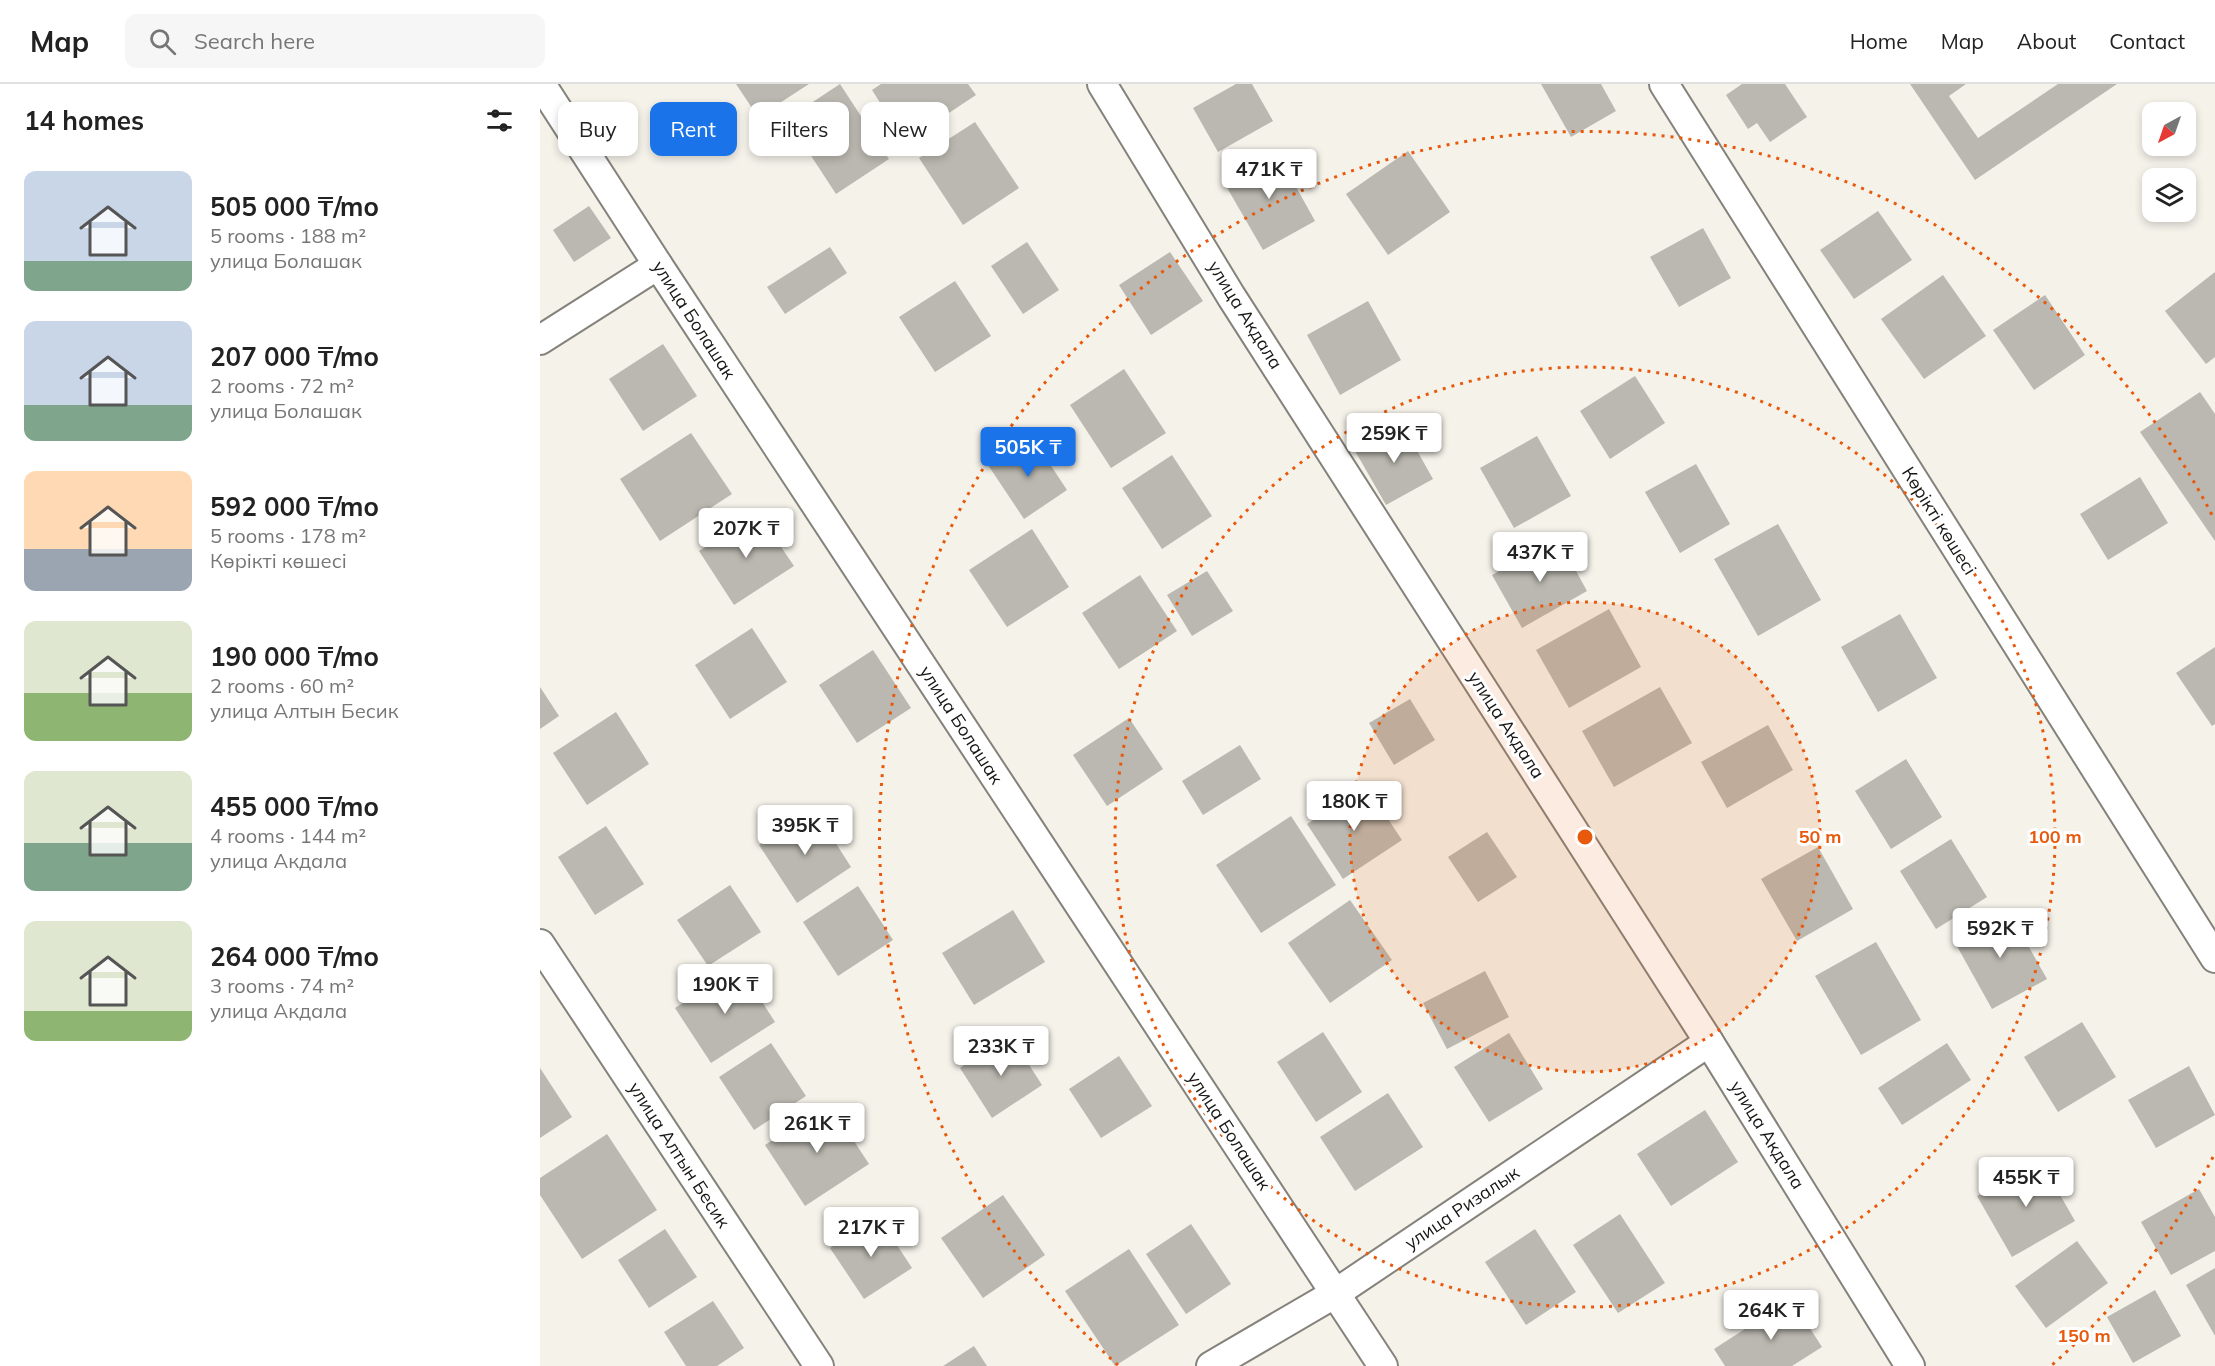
<!DOCTYPE html>
<html lang="en">
<head>
<meta charset="utf-8">
<style>
	body { margin:0; font-family:Mulish,sans-serif; background:#f6f6f6; color:#222; height:100vh; display:flex; flex-direction:column; font-size:22px; white-space:nowrap }
	* { box-sizing:border-box; margin:0 }
	p { font-size:20px; color:#767676 }
	.icon { flex:none; width:33px; height:33px; fill:none; stroke:currentColor; stroke-width:2; stroke-linecap:round; stroke-linejoin:round }
	.map { position:relative; flex:1; overflow:hidden }
	.panel { display:flex; flex-direction:column; background:#fff; width:540px }
	.panel>* { flex:none }
	.guide { position:absolute; left:18px; top:18px; width:570px; height:54px; display:flex; gap:12px }
	.needle { width:39px; rotate:220deg }
	.fabs { position:absolute; left:1602px; top:18px; display:grid; gap:12px }
	.fabs a { display:grid; place-items:center; width:54px; height:54px; border-radius:12px; background:#fff; box-shadow:0 3px 9px #0003; font-size:30px }
	.price { position:absolute; translate:-50% -51px; padding:0 14px; border-radius:6px; background:#fff; color:#222; font-size:20px; line-height:39px; filter:drop-shadow(0 2px 3px #0008) }
	.price::after { content:''; position:absolute; left:50%; top:36px; width:18px; height:14px; margin-left:-9px; background:inherit; clip-path:polygon(0 0,100% 0,50% 100%) }
	.price.selected { background:#1a73e8; color:#fff }
	ul { padding:0; list-style:none }
	li { display:flex; align-items:center; gap:18px; height:150px; padding:0 24px }
	li span { display:grid; place-items:center; flex:none; width:168px; height:120px; border-radius:12px; color:#555 }
	li>.icon { margin-inline-start:auto }
	span .icon { width:72px; height:72px; fill:#fffc; stroke-width:1 }
	li b { font-size:26px }
	h2 { display:flex; justify-content:space-between; align-items:center; height:72px; padding:0 24px; font-size:26px }
	.tag { padding:0 21px; border-radius:12px; background:#fff; box-shadow:0 3px 9px #0003; font-size:21px; line-height:54px }
	.tag.selected { background:#1a73e8; color:#fff }
	header { display:flex; align-items:center; gap:36px; box-sizing:border-box; height:84px; padding:0 30px; background:#fff; border-bottom:2px solid #e0e0e0 }
	header strong { font-size:28px }
	nav { display:flex; gap:33px; margin-inline-start:auto; font-size:21px }
	.search { width:420px; height:54px; background:#f6f6f6; display:flex; align-items:center; gap:15px; box-sizing:border-box; padding:0 21px; border-radius:12px; color:#767676; font-size:22px }
	main { display:flex; flex:1; min-height:0 }
	.map>svg:first-child { display:block }
	.building { fill:#bab8b0 }
	.lines { fill:none; stroke-linecap:round; stroke-linejoin:round }
	.street-casing { stroke:#85827b; stroke-width:32 }
	.street { stroke:#fff; stroke-width:28 }
	.ring { fill:none; stroke:#e8590c; stroke-width:3; stroke-dasharray:3 6 }
	.labels { text-anchor:middle; stroke-width:6; stroke-linejoin:round; paint-order:stroke }
	.street-label { font-size:18px; fill:#171614; stroke:#fff }
	.centre { fill:#e8590c; stroke:#fff; stroke-width:3 }
	.ring-label { font-size:18px; text-anchor:middle; font-weight:bold; fill:#e8590c; stroke:#fff; stroke-width:6; stroke-linejoin:round; paint-order:stroke }
</style>
</head>
<body>
<header>
<strong>Map</strong>
<div class="search"><svg class="icon" aria-label="search" viewBox="0 0 24 24"><circle cx="10" cy="10" r="6"/><path d="M15 15l6 6"/></svg>Search here</div>
<nav><a>Home</a><a>Map</a><a>About</a><a>Contact</a></nav>
</header>
<main>
<section class="panel">
<h2>14 homes<svg class="icon" aria-label="filters" viewBox="0 0 24 24"><path d="M4 7h16M4 17h16"/><circle cx="9" cy="7" r="2"/><circle cx="15" cy="17" r="2"/></svg></h2>
<ul>
<li><span style="background:linear-gradient(#c9d6e8 75%,#7fa58c 0)"><svg class="icon" aria-label="home" viewBox="0 0 24 24"><path d="M3 11l9-7 9 7M6 9v11h12V9"/></svg></span><div><b>505 000 ₸/mo</b><p>5 rooms · 188 m²</p><p>улица Болашак</p></div></li>
<li><span style="background:linear-gradient(#c9d6e8 70%,#7fa58c 0)"><svg class="icon" aria-label="home" viewBox="0 0 24 24"><path d="M3 11l9-7 9 7M6 9v11h12V9"/></svg></span><div><b>207 000 ₸/mo</b><p>2 rooms · 72 m²</p><p>улица Болашак</p></div></li>
<li><span style="background:linear-gradient(#ffd9b3 65%,#9aa5b1 0)"><svg class="icon" aria-label="home" viewBox="0 0 24 24"><path d="M3 11l9-7 9 7M6 9v11h12V9"/></svg></span><div><b>592 000 ₸/mo</b><p>5 rooms · 178 m²</p><p>Көрікті көшесі</p></div></li>
<li><span style="background:linear-gradient(#dfe7d0 60%,#8fb573 0)"><svg class="icon" aria-label="home" viewBox="0 0 24 24"><path d="M3 11l9-7 9 7M6 9v11h12V9"/></svg></span><div><b>190 000 ₸/mo</b><p>2 rooms · 60 m²</p><p>улица Алтын Бесик</p></div></li>
<li><span style="background:linear-gradient(#dfe7d0 60%,#7fa58c 0)"><svg class="icon" aria-label="home" viewBox="0 0 24 24"><path d="M3 11l9-7 9 7M6 9v11h12V9"/></svg></span><div><b>455 000 ₸/mo</b><p>4 rooms · 144 m²</p><p>улица Акдала</p></div></li>
<li><span style="background:linear-gradient(#dfe7d0 75%,#8fb573 0)"><svg class="icon" aria-label="home" viewBox="0 0 24 24"><path d="M3 11l9-7 9 7M6 9v11h12V9"/></svg></span><div><b>264 000 ₸/mo</b><p>3 rooms · 74 m²</p><p>улица Акдала</p></div></li>
</ul>
</section>
<div class="map">
<svg width="1675" height="1282" viewBox="0 0 1675 1282">
	<rect width="100%" height="100%" fill="#f5f2ea"/>
	<g class="building">
		<path d="M196,0H269L218,33Z"/>
		<path d="M300,0L349,75L296,110L247,35Z"/>
		<path d="M341,0H428L436,11L365,58L332,6Z"/>
		<path d="M696,0H712L733,37L678,68L653,24Z"/>
		<path d="M1001,0H1061L1076,27L1031,53Z"/>
		<path d="M1202,0H1245L1267,33L1230,58L1217,39L1208,45L1186,11Z"/>
		<path d="M1370,0H1426L1409,12L1438,54L1518,0H1577L1435,96Z"/>
		<path d="M435,38L479,104L423,141L379,74Z"/>
		<path d="M735,65L775,137L723,166L682,95Z"/>
		<path d="M868,67L910,128L848,171L806,110Z"/>
		<path d="M49,122L71,154L34,178L13,146Z"/>
		<path d="M1338,127L1372,176L1314,215L1280,166Z"/>
		<path d="M1163,144L1191,194L1139,223L1110,173Z"/>
		<path d="M487,158L519,206L483,230L451,182Z"/>
		<path d="M290,163L307,189L245,230L227,203Z"/>
		<path d="M630,168L663,217L611,251L579,201Z"/>
		<path d="M1675,188V273L1666,280L1625,227Z"/>
		<path d="M1403,191L1446,252L1384,295L1341,235Z"/>
		<path d="M415,197L451,252L395,288L359,233Z"/>
		<path d="M1505,211L1545,271L1494,306L1453,246Z"/>
		<path d="M828,217L861,276L800,311L767,251Z"/>
		<path d="M123,260L157,312L103,347L69,295Z"/>
		<path d="M584,285L626,349L571,384L530,321Z"/>
		<path d="M1095,292L1125,339L1070,375L1040,327Z"/>
		<path d="M1660,308L1675,330V457L1600,348Z"/>
		<path d="M861,338L893,395L846,421L814,365Z"/>
		<path d="M151,349L192,410L120,457L80,395Z"/>
		<path d="M997,352L1031,412L974,444L940,384Z"/>
		<path d="M492,353L527,406L484,435L448,381Z"/>
		<path d="M632,371L672,432L622,465L582,404Z"/>
		<path d="M1156,380L1190,440L1140,469L1105,408Z"/>
		<path d="M1600,393L1628,439L1568,476L1540,430Z"/>
		<path d="M218,429L254,482L194,521L159,467Z"/>
		<path d="M1238,440L1281,516L1218,552L1174,475Z"/>
		<path d="M492,445L529,503L467,543L429,486Z"/>
		<path d="M1018,454L1047,507L982,544L952,491Z"/>
		<path d="M667,487L693,527L652,552L627,511Z"/>
		<path d="M600,491L637,547L579,585L542,529Z"/>
		<path d="M1069,525L1101,583L1029,624L996,566Z"/>
		<path d="M1360,530L1397,594L1338,628L1301,563Z"/>
		<path d="M212,544L247,598L190,635L155,581Z"/>
		<path d="M1675,563V640L1672,642L1636,589Z"/>
		<path d="M333,566L371,624L317,659L279,601Z"/>
		<path d="M0,603L19,632L0,645Z"/>
		<path d="M1120,603L1152,659L1074,703L1042,647Z"/>
		<path d="M870,615L895,656L854,681L829,639Z"/>
		<path d="M76,628L109,680L47,721L13,669Z"/>
		<path d="M589,634L623,685L567,722L533,671Z"/>
		<path d="M1228,641L1253,686L1187,724L1161,678Z"/>
		<path d="M700,661L721,695L663,731L642,697Z"/>
		<path d="M1366,675L1402,733L1351,765L1315,707Z"/>
		<path d="M826,702L862,756L803,795L767,740Z"/>
		<path d="M274,725L311,783L257,819L219,761Z"/>
		<path d="M751,732L796,801L721,849L676,781Z"/>
		<path d="M66,742L104,800L55,831L18,773Z"/>
		<path d="M947,748L977,793L938,818L908,773Z"/>
		<path d="M1411,755L1447,813L1396,845L1360,787Z"/>
		<path d="M1278,763L1313,825L1257,857L1221,795Z"/>
		<path d="M190,801L221,848L168,882L137,836Z"/>
		<path d="M318,802L353,856L298,892L263,838Z"/>
		<path d="M810,816L852,876L790,919L748,859Z"/>
		<path d="M1467,824L1507,895L1452,925L1413,855Z"/>
		<path d="M473,826L505,878L434,921L402,869Z"/>
		<path d="M1336,858L1381,936L1321,971L1275,892Z"/>
		<path d="M199,882L235,938L171,979L135,924Z"/>
		<path d="M945,887L969,933L907,965L883,919Z"/>
		<path d="M1542,938L1576,993L1518,1028L1484,973Z"/>
		<path d="M783,948L822,1008L776,1038L737,978Z"/>
		<path d="M969,949L1003,1005L949,1038L914,983Z"/>
		<path d="M470,951L502,1001L452,1034L420,984Z"/>
		<path d="M231,959L266,1012L214,1046L179,993Z"/>
		<path d="M1407,959L1431,996L1362,1041L1338,1004Z"/>
		<path d="M579,972L612,1022L561,1054L529,1005Z"/>
		<path d="M1649,982L1675,1031L1616,1064L1588,1016Z"/>
		<path d="M0,984L32,1033L0,1054Z"/>
		<path d="M848,1009L883,1063L815,1107L780,1053Z"/>
		<path d="M289,1019L329,1080L265,1122L225,1061Z"/>
		<path d="M1165,1026L1198,1078L1131,1122L1097,1070Z"/>
		<path d="M67,1050L117,1126L42,1175L0,1111V1094Z"/>
		<path d="M1500,1076L1535,1137L1472,1173L1437,1112Z"/>
		<path d="M1659,1105L1675,1133V1167L1631,1191L1601,1138Z"/>
		<path d="M463,1111L505,1171L443,1214L401,1154Z"/>
		<path d="M1080,1130L1125,1199L1078,1229L1033,1161Z"/>
		<path d="M338,1132L372,1184L324,1215L290,1164Z"/>
		<path d="M651,1140L691,1200L646,1230L606,1170Z"/>
		<path d="M125,1145L157,1193L109,1224L78,1176Z"/>
		<path d="M995,1145L1036,1208L986,1241L945,1178Z"/>
		<path d="M1537,1157L1568,1199L1506,1244L1475,1202Z"/>
		<path d="M589,1165L639,1241L575,1282L525,1207Z"/>
		<path d="M1675,1184V1252L1646,1201Z"/>
		<path d="M1615,1206L1641,1252L1593,1279L1567,1233Z"/>
		<path d="M1251,1215L1282,1263L1252,1282H1185L1174,1265Z"/>
		<path d="M173,1217L204,1264L177,1282H146L124,1248Z"/>
		<path d="M434,1262L447,1282H403Z"/>
	</g>
	<g class="lines">
		<defs>
			<g id="street">
				<path d="M1,0L118,181L843,1282"/>
				<path d="M562,0L691,212L1169,958L1370,1282"/>
				<path d="M1124,0L1675,874"/>
				<path d="M0,256L118,181"/>
				<path d="M0,860L279,1282"/>
				<path d="M671,1282L796,1209L1169,958"/>
			</g>
		</defs>
		<use href="#street" class="street-casing"/>
		<use href="#street" class="street"/>
	</g>
	<circle cx="1045" cy="753" r="235" fill="#e8590c" fill-opacity=".12"/>
	<g class="ring">
		<circle cx="1045" cy="753" r="235"/>
		<circle cx="1045" cy="753" r="470"/>
		<path d="M1673 1073A705 705 0 0 1 1512 1281M578 1281A705 705 0 1 1 1673 433"/>
	</g>
	<g class="labels">
		<g class="street-label">
			<text transform="translate(705 231) rotate(58)" y="6">улица Акдала</text>
			<text transform="translate(154 236) rotate(57)" y="6">улица Болашак</text>
			<text transform="translate(1399 437) rotate(58)" y="6">Көрікті көшесі</text>
			<text transform="translate(421 641) rotate(57)" y="6">улица Болашак</text>
			<text transform="translate(966 641) rotate(57)" y="6">улица Акдала</text>
			<text transform="translate(689 1047) rotate(57)" y="6">улица Болашак</text>
			<text transform="translate(1227 1051) rotate(58)" y="6">улица Акдала</text>
			<text transform="translate(139 1071) rotate(57)" y="6">улица Алтын Бесик</text>
			<text transform="translate(922 1124) rotate(-34)" y="6">улица Ризалык</text>
		</g>
	</g>
	<circle cx="1045" cy="753" r="9" class="centre"/>
	<g class="ring-label">
		<text x="1280" y="759">50 m</text>
		<text x="1515" y="759">100 m</text>
		<text x="1544" y="1258">150 m</text>
	</g>
</svg>
<div class="fabs">
<a><svg class="needle" viewBox="-14 -14 28 28"><path d="M0-13l5 13h-10z" fill="#e53935"/><path d="M0 13l5-13h-10z" fill="#767676"/></svg></a>
<a><svg class="icon" aria-label="layers" viewBox="0 0 24 24"><path d="M12 4l9 5-9 5-9-5zM3 14l9 5 9-5"/></svg></a>
</div>
<b class="price" style="left:729px;top:116px">471K ₸</b>
<b class="price" style="left:854px;top:380px">259K ₸</b>
<b class="price selected" style="left:488px;top:394px">505K ₸</b>
<b class="price" style="left:206px;top:475px">207K ₸</b>
<b class="price" style="left:1000px;top:499px">437K ₸</b>
<b class="price" style="left:814px;top:748px">180K ₸</b>
<b class="price" style="left:265px;top:772px">395K ₸</b>
<b class="price" style="left:1460px;top:875px">592K ₸</b>
<b class="price" style="left:185px;top:931px">190K ₸</b>
<b class="price" style="left:461px;top:993px">233K ₸</b>
<b class="price" style="left:277px;top:1070px">261K ₸</b>
<b class="price" style="left:1486px;top:1124px">455K ₸</b>
<b class="price" style="left:331px;top:1174px">217K ₸</b>
<b class="price" style="left:1231px;top:1257px">264K ₸</b>
<div class="guide">
<a class="tag">Buy</a>
<a class="tag selected">Rent</a>
<a class="tag">Filters</a>
<a class="tag">New</a>
</div>
</div>
</main>
</body>
</html>
